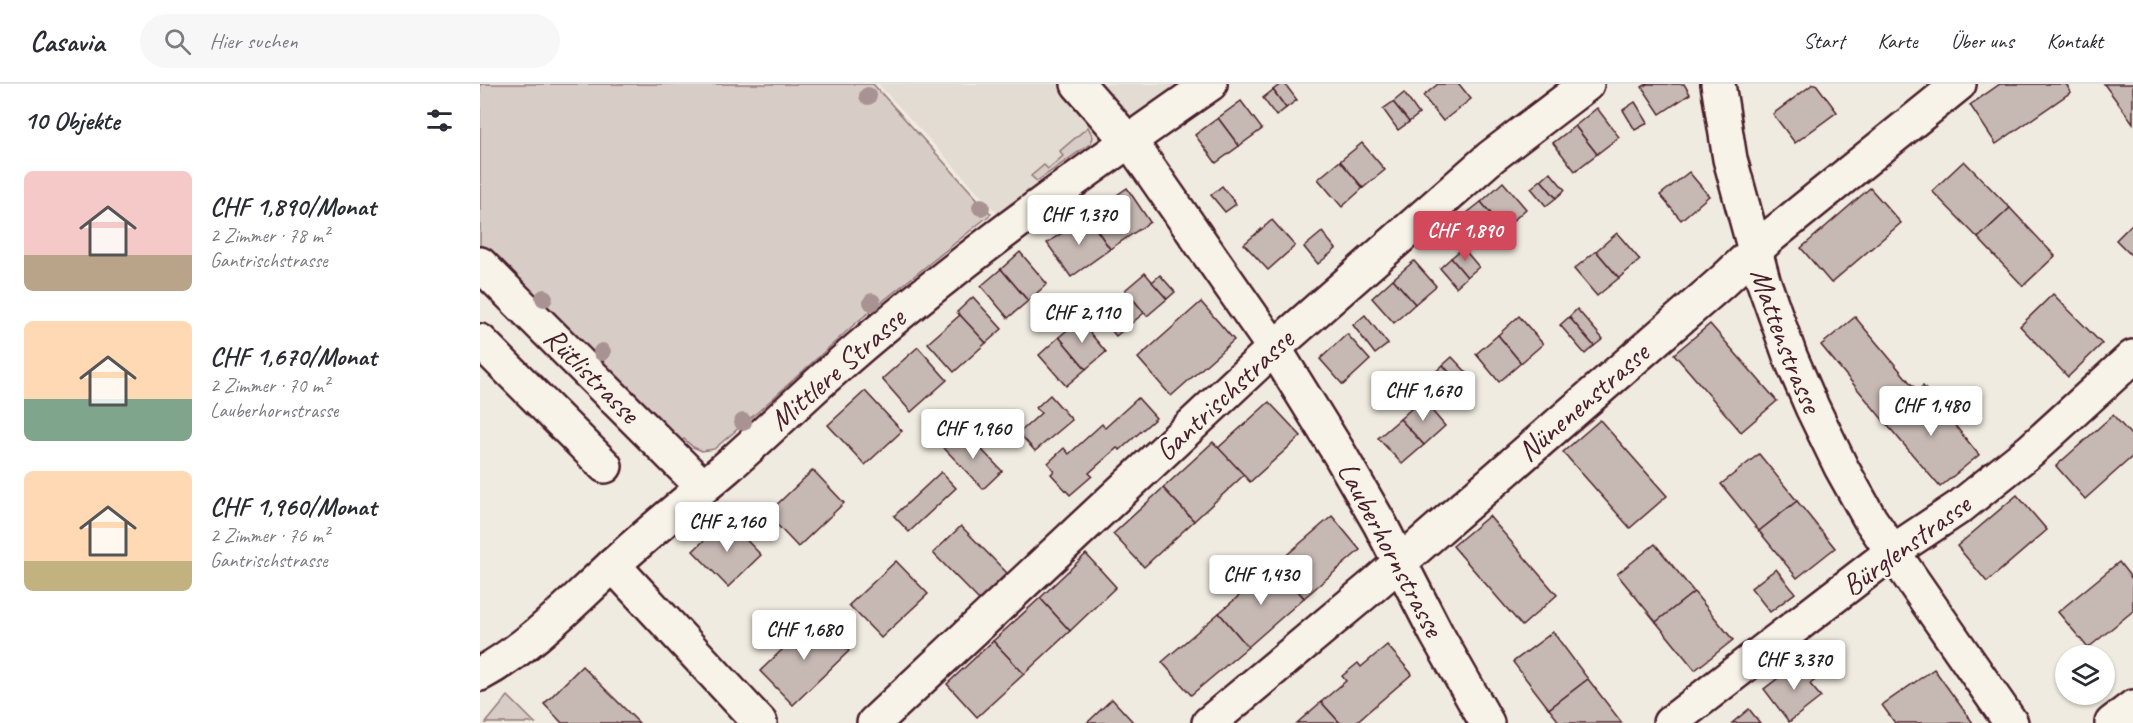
<!DOCTYPE html>
<html lang="de">
<head>
<meta charset="utf-8">
<style>
	body { margin:0; font-family:Caveat,sans-serif; background:#f7f7f7; color:#2b2b33; height:100vh; display:flex; flex-direction:column; font-size:22px; white-space:nowrap }
	* { box-sizing:border-box; margin:0 }
	p { font-size:20px; color:#7c7c81 }
	.icon { flex:none; width:33px; height:33px; fill:none; stroke:currentColor; stroke-width:2; stroke-linecap:round; stroke-linejoin:round }
	.map { position:relative; flex:1; overflow:hidden }
	.sheet { display:flex; flex-direction:column; background:#fff; width:480px }
	.sheet>* { flex:none }
	.tools { position:absolute; left:1575px; top:561px; display:grid; gap:12px }
	.tools a { display:grid; place-items:center; width:60px; height:60px; border-radius:50%; background:#fff; box-shadow:0 2px 4px #0004; font-size:30px }
	.price { position:absolute; translate:-50% -51px; padding:0 14px; border-radius:6px; background:#fff; color:#222; font-size:20px; line-height:39px; filter:drop-shadow(0 2px 3px #0008) }
	.price::after { content:''; position:absolute; left:50%; top:36px; width:18px; height:14px; margin-left:-9px; background:inherit; clip-path:polygon(0 0,100% 0,50% 100%) }
	.price.selected { background:#d1495b; color:#fff }
	ul { padding:0; list-style:none }
	li { display:flex; align-items:center; gap:18px; height:150px; padding:0 24px }
	li span { display:grid; place-items:center; flex:none; width:168px; height:120px; border-radius:9px; color:#555 }
	li>.icon { margin-inline-start:auto }
	span .icon { width:72px; height:72px; fill:#fffc; stroke-width:1 }
	li b { font-size:26px }
	h2 { display:flex; justify-content:space-between; align-items:center; height:72px; padding:0 24px; font-size:26px }
	header { display:flex; align-items:center; gap:36px; box-sizing:border-box; height:84px; padding:0 30px; background:#fff; border-bottom:2px solid #e1e1e2 }
	header strong { font-size:28px }
	nav { display:flex; gap:33px; margin-inline-start:auto; font-size:21px }
	.search { width:420px; height:54px; background:#f7f7f7; display:flex; align-items:center; gap:15px; box-sizing:border-box; padding:0 21px; border-radius:33px; color:#7c7c81; font-size:22px }
	main { display:flex; flex:1; min-height:0 }
	.map>svg:first-child { display:block }
	.built { fill:#e3dcd2 }
	.green { fill:#d8cdc6; stroke:#917678; stroke-width:1.5 }
	.building { fill:#c6b8b3; stroke:#4a1f2b; stroke-width:1.5 }
	.lines { fill:none; stroke-linecap:round; stroke-linejoin:round }
	.minor-casing { stroke:#4a1f2b; stroke-width:38 }
	.minor { stroke:#f7f3e8; stroke-width:33 }
	.tree { fill:#a89292 }
	.labels { text-anchor:middle; stroke-width:5; stroke-linejoin:round; paint-order:stroke }
	.street-label { font-size:30px; fill:#4a1f2b; stroke:#f7f3e8 }
</style>
</head>
<body>
<header>
<strong>Casavia</strong>
<div class="search"><svg class="icon" aria-label="search" viewBox="0 0 24 24"><circle cx="10" cy="10" r="6"/><path d="M15 15l6 6"/></svg>Hier suchen</div>
<nav><a>Start</a><a>Karte</a><a>Über uns</a><a>Kontakt</a></nav>
</header>
<main>
<section class="sheet">
<h2>10 Objekte<svg class="icon" aria-label="filters" viewBox="0 0 24 24"><path d="M4 7h16M4 17h16"/><circle cx="9" cy="7" r="2"/><circle cx="15" cy="17" r="2"/></svg></h2>
<ul>
<li><span style="background:linear-gradient(#f6c9c9 70%,#b9a48a 0)"><svg class="icon" aria-label="home" viewBox="0 0 24 24"><path d="M3 11l9-7 9 7M6 9v11h12V9"/></svg></span><div><b>CHF 1,890/Monat</b><p>2 Zimmer · 78 m²</p><p>Gantrischstrasse</p></div></li>
<li><span style="background:linear-gradient(#ffd9b3 65%,#7fa58c 0)"><svg class="icon" aria-label="home" viewBox="0 0 24 24"><path d="M3 11l9-7 9 7M6 9v11h12V9"/></svg></span><div><b>CHF 1,670/Monat</b><p>2 Zimmer · 70 m²</p><p>Lauberhornstrasse</p></div></li>
<li><span style="background:linear-gradient(#ffd9b3 75%,#c2b280 0)"><svg class="icon" aria-label="home" viewBox="0 0 24 24"><path d="M3 11l9-7 9 7M6 9v11h12V9"/></svg></span><div><b>CHF 1,960/Monat</b><p>2 Zimmer · 76 m²</p><p>Gantrischstrasse</p></div></li>
</ul>
</section>
<div class="map">
<svg width="1653" height="639" viewBox="0 0 1653 639">
	<rect width="100%" height="100%" fill="#f0ebe0"/>
	<filter id="ink" filterUnits="userSpaceOnUse"><feTurbulence type="fractalNoise" baseFrequency=".0167" numOctaves="2"/><feDisplacementMap in="SourceGraphic" scale="12" xChannelSelector="R" yChannelSelector="G"/><feConvolveMatrix kernelMatrix="1 2 1 2 8 2 1 2 1" color-interpolation-filters="sRGB"/></filter>
	<g filter="url(#ink)">
		<path class="built" d="M398,0H730L529,142Z"/>
		<g class="green">
			<path d="M0,0H393L511,130L377,238L280,326L234,365L222,367L213,363L204,355L197,360L0,164Z"/>
			<path d="M608,43L613,53L611,59L557,97L551,92L564,81L568,85L583,72L580,67Z"/>
			<path d="M28,612L55,639H6Z"/>
		</g>
		<g class="building">
			<path d="M801,0H805L817,16L806,24L793,6Z"/>
			<path d="M958,0H979L991,15L963,37L943,12Z"/>
			<path d="M1167,0H1204L1210,10L1180,30L1162,3Z"/>
			<path d="M1333,0H1336L1357,28L1315,59L1293,30Z"/>
			<path d="M1520,0H1586L1591,8L1516,60L1490,21Z"/>
			<path d="M1624,0H1653V39Z"/>
			<path d="M793,6L806,24L796,32L783,14Z"/>
			<path d="M924,9L939,30L929,38L913,18Z"/>
			<path d="M761,17L782,45L759,62L738,34Z"/>
			<path d="M913,18L929,38L918,46L903,25Z"/>
			<path d="M1155,18L1168,39L1155,46L1143,26Z"/>
			<path d="M1117,24L1139,53L1117,70L1095,42Z"/>
			<path d="M738,34L759,62L736,79L715,51Z"/>
			<path d="M1095,42L1117,70L1095,87L1073,59Z"/>
			<path d="M882,59L905,86L883,104L860,77Z"/>
			<path d="M860,77L883,104L862,123L838,95Z"/>
			<path d="M1484,77L1530,124L1498,154L1452,107Z"/>
			<path d="M1070,88L1085,106L1076,114L1061,96Z"/>
			<path d="M1209,88L1229,112L1201,136L1180,111Z"/>
			<path d="M1061,96L1076,114L1066,122L1051,104Z"/>
			<path d="M1023,98L1046,125L1024,145L1001,118Z"/>
			<path d="M742,102L756,120L745,128L731,111Z"/>
			<path d="M647,104L670,138L630,165L607,132Z"/>
			<path d="M1390,104L1421,139L1351,199L1321,164Z"/>
			<path d="M1001,118L1024,145L1001,163L978,136Z"/>
			<path d="M1530,124L1575,172L1543,202L1498,154Z"/>
			<path d="M607,132L630,165L591,193L567,159Z"/>
			<path d="M792,136L815,162L788,186L764,160Z"/>
			<path d="M1653,139V173L1636,156Z"/>
			<path d="M842,148L856,165L838,180L824,163Z"/>
			<path d="M1137,149L1160,176L1139,194L1116,167Z"/>
			<path d="M983,164L999,183L987,193L971,174Z"/>
			<path d="M1116,167L1139,194L1117,212L1094,185Z"/>
			<path d="M540,168L567,200L548,217L521,185Z"/>
			<path d="M971,174L987,193L976,203L960,184Z"/>
			<path d="M934,177L956,202L935,220L913,195Z"/>
			<path d="M521,185L548,217L528,234L501,202Z"/>
			<path d="M665,189L687,215L667,232L645,206Z"/>
			<path d="M680,191L695,208L687,215L672,198Z"/>
			<path d="M913,195L935,220L914,239L892,214Z"/>
			<path d="M649,210L664,229L636,252L621,234Z"/>
			<path d="M1573,210L1622,260L1588,293L1540,242Z"/>
			<path d="M493,213L522,245L506,259L477,228Z"/>
			<path d="M721,218L754,256L691,312L658,274Z"/>
			<path d="M1097,225L1123,255L1114,262L1089,233Z"/>
			<path d="M480,231L506,259L474,288L448,259Z"/>
			<path d="M885,231L908,260L895,270L873,241Z"/>
			<path d="M1039,232L1063,260L1041,279L1018,251Z"/>
			<path d="M1089,233L1114,262L1105,270L1080,241Z"/>
			<path d="M1375,233L1437,307L1403,336L1341,261Z"/>
			<path d="M599,236L626,268L606,285L579,253Z"/>
			<path d="M1230,240L1297,317L1261,348L1194,270Z"/>
			<path d="M867,250L890,276L863,301L840,275Z"/>
			<path d="M1018,251L1041,279L1019,298L996,270Z"/>
			<path d="M579,253L606,285L586,302L559,271Z"/>
			<path d="M438,263L467,296L431,328L402,295Z"/>
			<path d="M972,273L990,292L980,301L963,281Z"/>
			<path d="M963,281L980,301L970,310L953,290Z"/>
			<path d="M1443,302L1499,371L1460,403L1403,336Z"/>
			<path d="M385,307L422,347L385,381L348,341Z"/>
			<path d="M570,311L592,336L555,367L539,349L561,329L556,324Z"/>
			<path d="M658,314L676,334L640,366L637,364L609,389L612,392L590,411L571,390L574,387L568,379L584,364L589,370L622,340L625,344Z"/>
			<path d="M942,315L965,342L944,361L920,335Z"/>
			<path d="M789,318L821,352L770,398L738,364Z"/>
			<path d="M1633,331L1653,353V372L1605,415L1576,382Z"/>
			<path d="M920,335L944,361L922,380L898,354Z"/>
			<path d="M1120,336L1187,412L1150,444L1083,368Z"/>
			<path d="M483,346L522,387L503,405L464,364Z"/>
			<path d="M733,358L764,391L714,437L683,404Z"/>
			<path d="M1279,370L1317,417L1279,447L1241,400Z"/>
			<path d="M333,386L364,419L318,463L287,430Z"/>
			<path d="M461,388L476,404L429,448L414,432Z"/>
			<path d="M683,404L714,437L664,483L633,450Z"/>
			<path d="M1537,411L1567,446L1507,498L1477,462Z"/>
			<path d="M1317,417L1355,464L1317,494L1279,447Z"/>
			<path d="M852,432L880,466L824,514L795,481Z"/>
			<path d="M1009,432L1077,511L1042,542L973,462Z"/>
			<path d="M246,435L281,471L248,503L213,467Z"/>
			<path d="M481,442L527,489L499,516L453,469Z"/>
			<path d="M1175,460L1214,508L1176,538L1137,490Z"/>
			<path d="M606,470L636,503L590,547L560,514Z"/>
			<path d="M416,477L448,510L401,554L369,521Z"/>
			<path d="M1639,478L1653,496V527L1608,564L1578,528Z"/>
			<path d="M795,481L824,514L768,563L739,529Z"/>
			<path d="M1296,485L1315,509L1290,528L1271,504Z"/>
			<path d="M1214,508L1253,556L1215,586L1176,538Z"/>
			<path d="M560,514L590,547L544,590L513,557Z"/>
			<path d="M739,529L768,563L711,611L682,578Z"/>
			<path d="M336,533L369,567L313,621L280,587Z"/>
			<path d="M1073,548L1108,595L1069,625L1033,578Z"/>
			<path d="M513,557L544,590L497,633L467,600Z"/>
			<path d="M907,561L932,590L875,639H860L841,618L866,597L862,592L878,579L881,583Z"/>
			<path d="M1323,575L1338,594L1330,600L1341,613L1309,638L1284,605Z"/>
			<path d="M102,582L159,639H82L64,620Z"/>
			<path d="M1454,585L1493,639H1415L1402,621Z"/>
			<path d="M1108,595L1142,639H1080L1069,625Z"/>
			<path d="M632,615L654,639H607Z"/>
			<path d="M841,618L860,639H817Z"/>
			<path d="M1269,625L1280,639H1252Z"/>
		</g>
		<g class="lines">
			<defs>
				<g id="minor">
					<path d="M598,0L659,70L794,264L859,369L900,440L956,549L1007,639"/>
					<path id="s1" d="M1238,0L1250,75L1283,196L1310,272L1332,323L1361,383L1390,435L1531,639"/>
					<path d="M0,180L223,403"/>
					<path d="M0,257L125,382"/>
					<path d="M133,481L280,639"/>
					<path d="M0,590C54,561 96,514 142,473C176,442 211,414 246,384C278,356 309,326 340,298C463,188 595,94 730,0"/>
					<path d="M394,639L794,264L1011,73L1107,0"/>
					<path d="M729,639L894,501L1243,197L1291,152L1479,0"/>
					<path d="M1190,639L1412,468L1481,422L1551,366L1653,273"/>
					<path d="M1632,639L1653,623"/>
				</g>
			</defs>
			<use href="#minor" class="minor-casing"/>
			<use href="#minor" class="minor"/>
		</g>
		<g class="tree">
			<circle cx="388" cy="12" r="9"/>
			<circle cx="501" cy="123" r="9"/>
			<circle cx="64" cy="214" r="9"/>
			<circle cx="392" cy="218" r="9"/>
			<circle cx="122" cy="268" r="9"/>
			<circle cx="263" cy="338" r="9"/>
		</g>
	</g>
	<g class="labels">
		<g class="street-label">
			<text dy="10" stroke="none"><textPath href="#s1" startOffset="266">Mattenstrasse</textPath></text>
			<text transform="translate(357 285) rotate(-41)" y="10">Mittlere Strasse</text>
			<text transform="translate(112 291) rotate(45)" y="10">Rütlistrasse</text>
			<text transform="translate(744 311) rotate(-43)" y="10">Gantrischstrasse</text>
			<text transform="translate(1103 318) rotate(-41)" y="10">Nünenenstrasse</text>
			<text transform="translate(1426 461) rotate(-36)" y="10">Bürglenstrasse</text>
			<text transform="translate(911 465) rotate(62)" y="10">Lauberhornstrasse</text>
		</g>
	</g>
</svg>
<div class="tools">
<a><svg class="icon" aria-label="layers" viewBox="0 0 24 24"><path d="M12 4l9 5-9 5-9-5zM3 14l9 5 9-5"/></svg></a>
</div>
<b class="price" style="left:599px;top:162px">CHF 1,370</b>
<b class="price selected" style="left:985px;top:178px">CHF 1,890</b>
<b class="price" style="left:602px;top:260px">CHF 2,110</b>
<b class="price" style="left:943px;top:338px">CHF 1,670</b>
<b class="price" style="left:1451px;top:353px">CHF 1,480</b>
<b class="price" style="left:493px;top:376px">CHF 1,960</b>
<b class="price" style="left:247px;top:469px">CHF 2,160</b>
<b class="price" style="left:781px;top:522px">CHF 1,430</b>
<b class="price" style="left:324px;top:577px">CHF 1,680</b>
<b class="price" style="left:1314px;top:607px">CHF 3,370</b>
</div>
</main>
</body>
</html>
